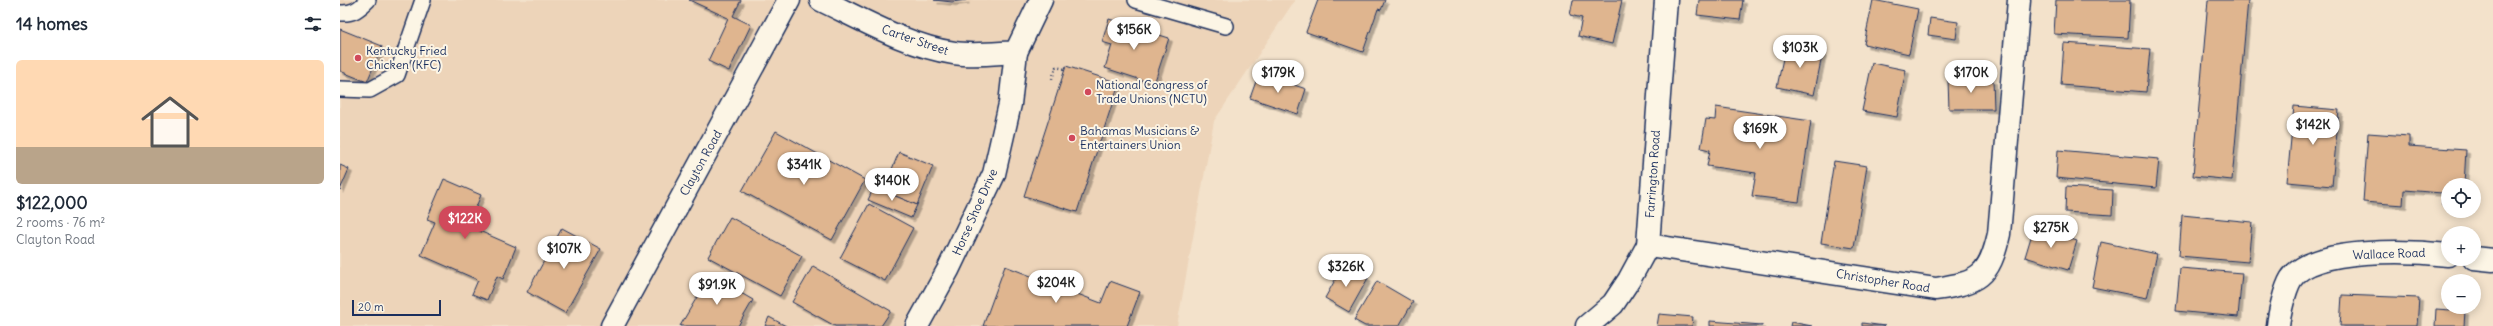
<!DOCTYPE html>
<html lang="en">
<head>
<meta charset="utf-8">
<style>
	body { margin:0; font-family:Delius,sans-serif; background:#f2f2f3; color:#1f2937; height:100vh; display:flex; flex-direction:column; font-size:15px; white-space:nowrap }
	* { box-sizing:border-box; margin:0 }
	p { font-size:13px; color:#747a83 }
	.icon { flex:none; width:22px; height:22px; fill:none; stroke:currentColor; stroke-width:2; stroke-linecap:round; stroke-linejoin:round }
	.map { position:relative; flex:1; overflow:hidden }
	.details { display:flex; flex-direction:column; background:#fff; width:340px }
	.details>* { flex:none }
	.controls { position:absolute; left:2101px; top:178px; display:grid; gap:8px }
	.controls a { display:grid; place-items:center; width:40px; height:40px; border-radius:50%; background:#fff; box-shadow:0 2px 10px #0003; font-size:20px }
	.scale { position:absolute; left:12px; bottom:10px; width:89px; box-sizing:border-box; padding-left:4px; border:2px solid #1b2f5e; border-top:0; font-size:11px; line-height:14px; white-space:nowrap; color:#1b2f5e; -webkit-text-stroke:3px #fcf5e5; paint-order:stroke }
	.price { position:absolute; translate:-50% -34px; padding:0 9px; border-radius:14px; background:#fff; color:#222; font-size:13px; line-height:26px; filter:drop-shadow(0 1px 2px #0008) }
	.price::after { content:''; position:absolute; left:50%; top:24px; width:12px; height:9px; margin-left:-6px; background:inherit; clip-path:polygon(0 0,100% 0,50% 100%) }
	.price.on { background:#d1495b; color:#fff }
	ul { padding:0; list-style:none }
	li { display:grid; align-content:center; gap:8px; height:212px; padding:0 16px }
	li+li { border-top:1px solid #e0e1e3 }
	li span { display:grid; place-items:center; height:124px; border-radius:6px; color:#555 }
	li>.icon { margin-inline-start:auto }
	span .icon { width:72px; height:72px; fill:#fffc; stroke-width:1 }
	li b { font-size:17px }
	h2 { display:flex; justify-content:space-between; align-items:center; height:48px; padding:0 16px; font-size:17px }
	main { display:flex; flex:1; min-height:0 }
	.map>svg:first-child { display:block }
	.built { fill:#edd4b9 }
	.building { fill:#dfb58f; stroke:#1b2f5e; filter:url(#shadow) }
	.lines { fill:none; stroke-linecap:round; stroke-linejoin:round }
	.service-casing { stroke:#1b2f5e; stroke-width:18 }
	.minor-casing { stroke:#1b2f5e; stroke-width:25 }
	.tertiary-casing { stroke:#1b2f5e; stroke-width:25 }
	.path { stroke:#1b2f5e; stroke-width:2.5; stroke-dasharray:1 3; stroke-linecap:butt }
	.service { stroke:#fcf5e5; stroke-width:15 }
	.minor { stroke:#fcf5e5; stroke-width:22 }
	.tertiary { stroke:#fcf5e5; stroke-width:22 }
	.poi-dot { fill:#d1495b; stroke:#fcf5e5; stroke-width:1.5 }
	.labels { text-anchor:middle; stroke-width:4; stroke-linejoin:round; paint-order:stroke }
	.street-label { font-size:12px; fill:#1b2f5e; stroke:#fcf5e5 }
	.poi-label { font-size:12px; fill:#1b2f5e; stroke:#fcf5e5; text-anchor:start }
</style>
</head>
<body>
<main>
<section class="details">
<h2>14 homes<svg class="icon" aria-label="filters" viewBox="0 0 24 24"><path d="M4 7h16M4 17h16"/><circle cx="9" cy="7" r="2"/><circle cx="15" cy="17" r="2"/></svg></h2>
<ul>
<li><span style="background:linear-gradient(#ffd9b3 70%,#b9a48a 0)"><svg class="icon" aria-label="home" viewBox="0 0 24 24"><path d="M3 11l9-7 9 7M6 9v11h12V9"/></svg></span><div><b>$122,000</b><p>2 rooms · 76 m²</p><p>Clayton Road</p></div></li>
</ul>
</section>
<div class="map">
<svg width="2153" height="326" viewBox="0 0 2153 326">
	<defs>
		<filter id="shadow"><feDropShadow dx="3.5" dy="3.5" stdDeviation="0" flood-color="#0004"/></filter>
	</defs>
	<rect width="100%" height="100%" fill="#f3e2cb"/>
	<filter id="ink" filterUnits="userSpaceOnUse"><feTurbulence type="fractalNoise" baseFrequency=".025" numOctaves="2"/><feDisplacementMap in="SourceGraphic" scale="8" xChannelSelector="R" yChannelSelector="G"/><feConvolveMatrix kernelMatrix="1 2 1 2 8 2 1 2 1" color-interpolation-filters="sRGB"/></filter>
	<g filter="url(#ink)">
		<path class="built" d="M0,0H955L874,121L837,326H0Z"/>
		<g class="building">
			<path d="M349,0H401L393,16L411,25L389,71L368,61L388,18Z"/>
			<path d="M594,0H626L612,2Z"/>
			<path d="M978,0H1045L1041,10L1038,9L1023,52L966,32Z"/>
			<path d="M1233,0H1282L1272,44L1238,36L1242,18L1230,15Z"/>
			<path d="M1359,0H1403L1400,20L1357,15Z"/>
			<path d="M1533,0L1578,9L1569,54L1524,44Z"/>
			<path d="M1716,0H1790L1788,38L1714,34Z"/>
			<path d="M1868,0H1908L1892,180L1853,176Z"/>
			<path d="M1590,18L1618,22L1616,39L1588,35Z"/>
			<path d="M769,19L829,38L814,84L765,68L772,45L762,42Z"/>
			<path d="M0,29L42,46L27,82L0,71Z"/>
			<path d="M1724,43L1810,49L1806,92L1721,85Z"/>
			<path d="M1446,44L1483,51L1474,95L1437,87Z"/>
			<path d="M1532,63L1566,70L1557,117L1522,111Z"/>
			<path d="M726,66L779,83L737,212L684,196Z"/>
			<path d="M919,73L966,89L958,114L910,98Z"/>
			<path d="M1608,80H1653L1654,109H1609Z"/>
			<path d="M1954,106L1999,110L1992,186L1947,182Z"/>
			<path d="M1376,107L1471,121L1459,202L1412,196L1416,173L1367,166L1370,150L1361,148L1366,119L1375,120Z"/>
			<path d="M436,131L525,180L492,240L402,191Z"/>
			<path d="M2028,133L2069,136V146L2126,150L2124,185H2108V206L2102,205V193L2064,190L2063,205L2023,202Z"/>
			<path d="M1718,150L1819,159L1816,188L1716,178Z"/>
			<path d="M559,152L593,166L577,205L543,191Z"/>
			<path d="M1494,161L1527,166L1514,248L1481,243Z"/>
			<path d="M0,165L9,169L0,190Z"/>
			<path d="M104,179L141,195L128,226L176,247L163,279L157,276L147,300L132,294L138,280L81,255L95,222L87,219Z"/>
			<path d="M534,187L577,205L571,218L528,200Z"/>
			<path d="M1726,187L1773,190L1772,215L1725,212Z"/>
			<path d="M529,204L573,228L545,281L500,258Z"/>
			<path d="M1842,215L1912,222L1908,262L1839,256Z"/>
			<path d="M390,217L462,256L440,296L368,257Z"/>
			<path d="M1694,227L1737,241L1728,270L1685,257Z"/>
			<path d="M222,228L261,249L225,313L187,292Z"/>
			<path d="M1761,242L1817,254L1807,298L1752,287Z"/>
			<path d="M1004,264L1028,278L1009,312L985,298Z"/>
			<path d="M473,266L551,311L541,326H495L452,302Z"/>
			<path d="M665,266L761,303L770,281L800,292L787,326H643Z"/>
			<path d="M1840,268L1902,273L1898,317L1836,311Z"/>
			<path d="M370,275L413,300L398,326H340Z"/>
			<path d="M1037,281L1073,302L1059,326H1025L1014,320Z"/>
			<path d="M2002,295L2079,298L2077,326H2000Z"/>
			<path d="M2096,309L2125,311L2124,326H2095Z"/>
			<path d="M1319,314L1353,317L1352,326H1317Z"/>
			<path d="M429,317L446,326H425Z"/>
			<path d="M1370,321L1422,325V326H1370Z"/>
			<path d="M1451,322L1472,326H1450Z"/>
			<path d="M1522,323L1545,326H1522Z"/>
		</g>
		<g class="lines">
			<defs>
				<g id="service">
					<path d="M796,0L886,26"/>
					<path d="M0,13C13,14 19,9 28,0"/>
					<path d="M0,89L30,90L57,75L83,0"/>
				</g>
				<g id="minor">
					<path d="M1308,245L1596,289C1639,282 1649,278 1659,234L1679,0"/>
					<path d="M2134,258L2153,260"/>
					<path d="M272,326L449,0"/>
					<path d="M577,326L608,270L654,174L670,104L676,52"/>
					<path d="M1247,326L1273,304L1289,280L1308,245L1326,0"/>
					<path d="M1938,326C1939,314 1945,289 1951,279C1972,246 2074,251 2108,255"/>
				</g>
				<path id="tertiary" d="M481,0C521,19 570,47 614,53C634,56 656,53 676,52L701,0"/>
			</defs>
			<use href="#service" class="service-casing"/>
			<use href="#minor" class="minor-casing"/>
			<use href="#tertiary" class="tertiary-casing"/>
			<path class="path" d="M712,79L716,67L725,69"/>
			<use href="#service" class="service"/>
			<use href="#minor" class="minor"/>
			<use href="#tertiary" class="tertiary"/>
		</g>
	</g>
	<g class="poi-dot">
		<circle cx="18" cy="58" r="4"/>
		<circle cx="748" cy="92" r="4"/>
		<circle cx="732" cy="138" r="4"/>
	</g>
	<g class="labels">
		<g class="street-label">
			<text transform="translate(575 40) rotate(19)" y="4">Carter Street</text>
			<text transform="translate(361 163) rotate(-61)" y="4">Clayton Road</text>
			<text transform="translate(1313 174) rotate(-86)" y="4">Farrington Road</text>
			<text transform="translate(635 212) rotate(-66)" y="4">Horse Shoe Drive</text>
			<text transform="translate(2049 254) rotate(-2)" y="4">Wallace Road</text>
			<text transform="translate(1543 281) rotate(9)" y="4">Christopher Road</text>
		</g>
		<g class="poi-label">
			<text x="26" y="55">Kentucky Fried<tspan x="26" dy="14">Chicken (KFC)</tspan></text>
			<text x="756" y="89">National Congress of<tspan x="756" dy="14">Trade Unions (NCTU)</tspan></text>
			<text x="740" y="135">Bahamas Musicians &amp;<tspan x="740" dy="14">Entertainers Union</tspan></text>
		</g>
	</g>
</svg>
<div class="controls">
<a><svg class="icon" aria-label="locate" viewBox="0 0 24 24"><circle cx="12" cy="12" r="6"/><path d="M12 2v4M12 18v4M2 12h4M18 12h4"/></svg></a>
<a>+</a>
<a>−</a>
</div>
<div class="scale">20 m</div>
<b class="price" style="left:794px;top:51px">$156K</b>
<b class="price" style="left:1460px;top:69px">$103K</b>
<b class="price" style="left:938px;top:94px">$179K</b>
<b class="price" style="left:1631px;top:94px">$170K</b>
<b class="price" style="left:1973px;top:146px">$142K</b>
<b class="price" style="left:1420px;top:150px">$169K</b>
<b class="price" style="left:464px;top:186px">$341K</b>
<b class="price" style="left:552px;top:202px">$140K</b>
<b class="price on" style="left:125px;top:240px">$122K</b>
<b class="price" style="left:1711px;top:249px">$275K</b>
<b class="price" style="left:224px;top:270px">$107K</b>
<b class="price" style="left:1006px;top:288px">$326K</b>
<b class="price" style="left:716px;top:304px">$204K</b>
<b class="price" style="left:377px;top:306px">$91.9K</b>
</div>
</main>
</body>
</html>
